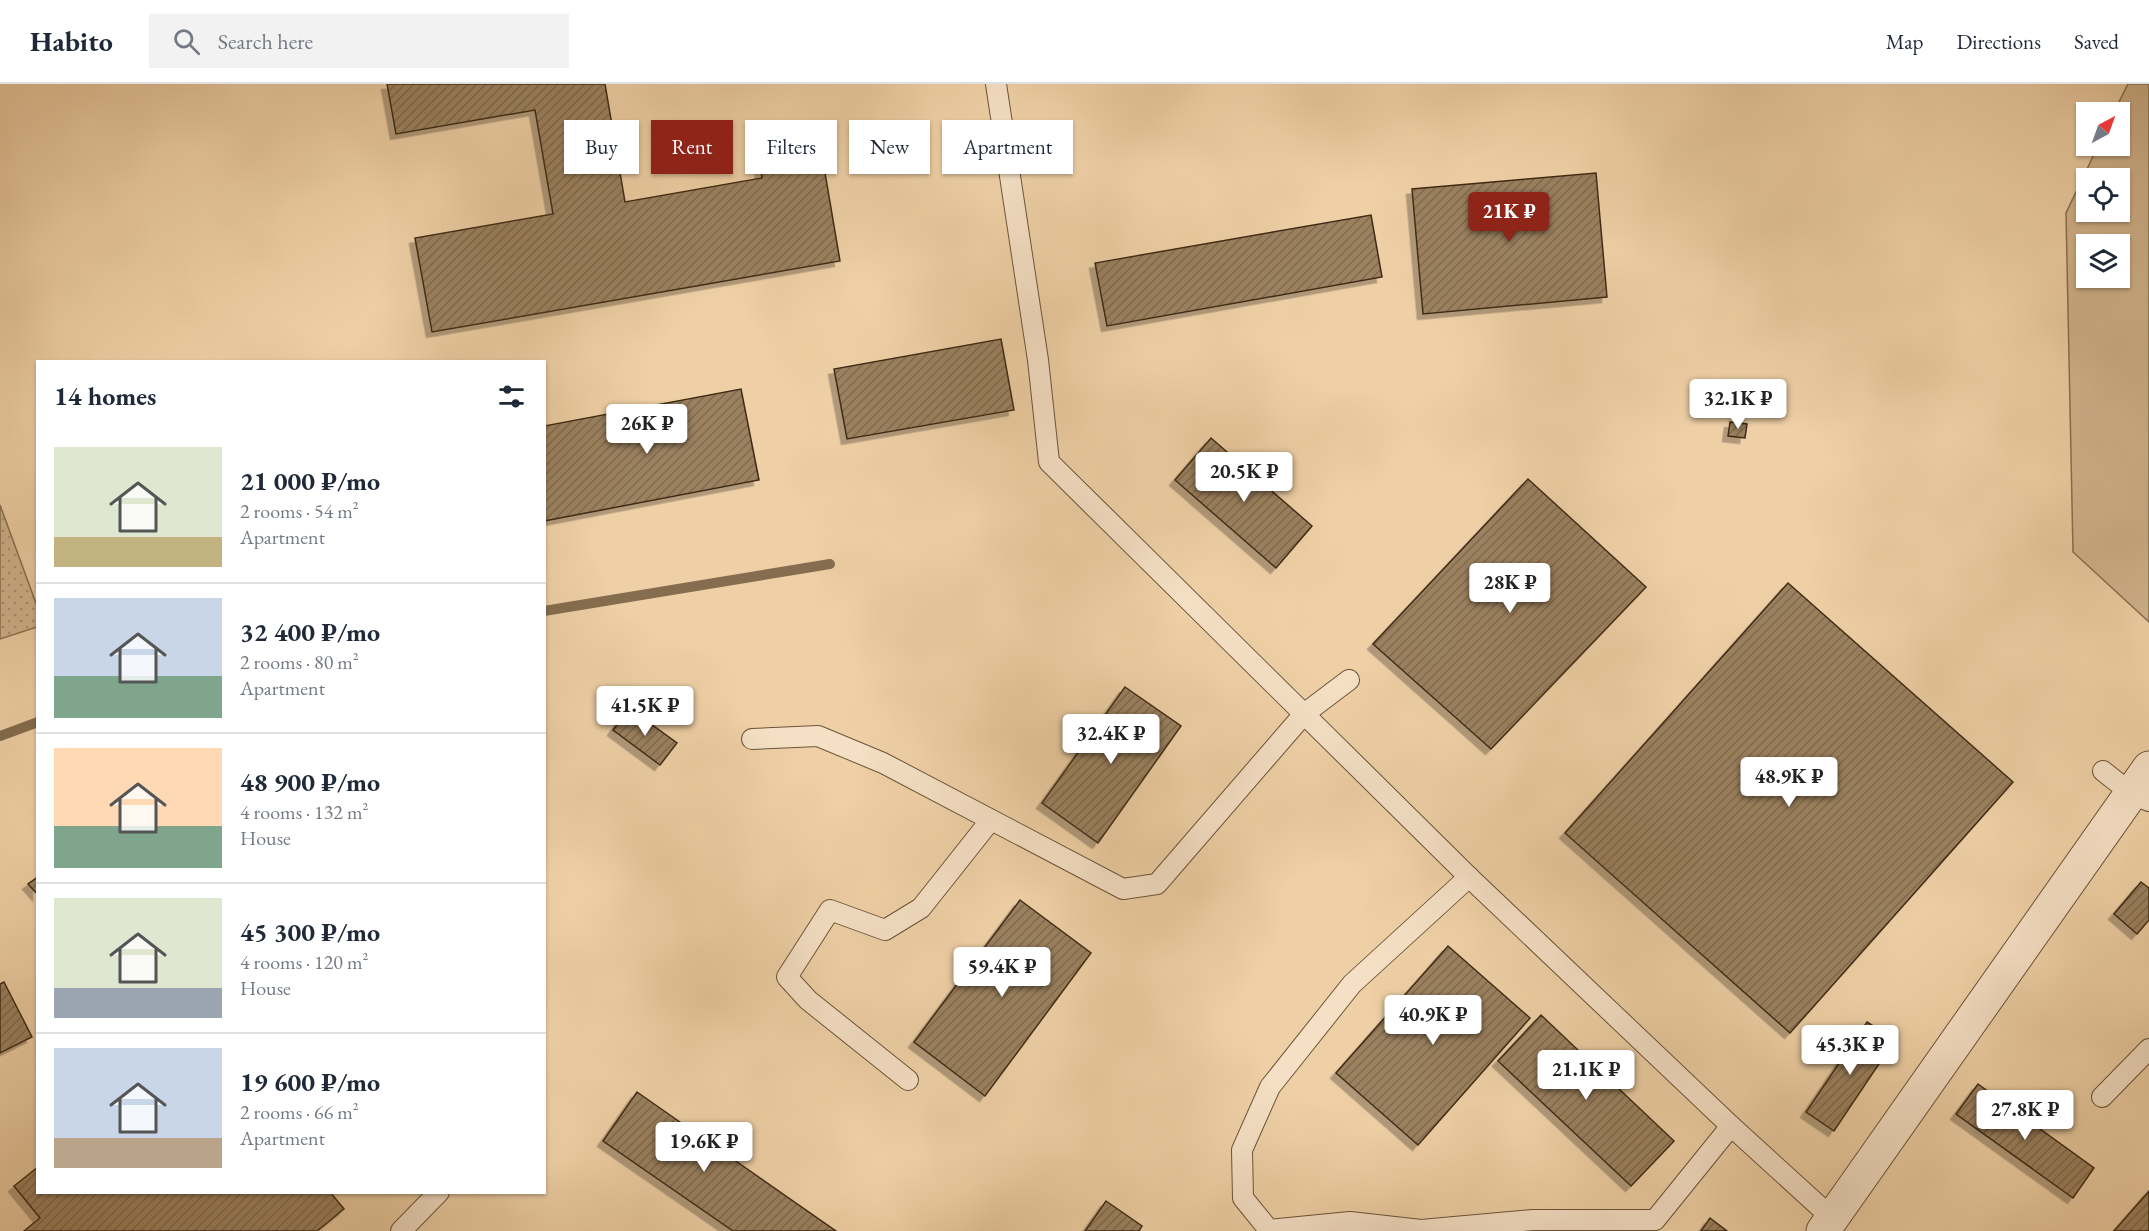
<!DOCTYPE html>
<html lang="en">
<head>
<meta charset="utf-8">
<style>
	body { margin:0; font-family:"EB Garamond",serif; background:#f2f2f3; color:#1f2937; height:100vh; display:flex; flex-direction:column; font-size:22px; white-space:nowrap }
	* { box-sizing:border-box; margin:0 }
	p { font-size:20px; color:#747a83 }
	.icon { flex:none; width:33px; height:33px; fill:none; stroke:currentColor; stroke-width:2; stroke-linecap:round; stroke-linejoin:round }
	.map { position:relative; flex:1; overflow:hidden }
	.side { position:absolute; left:36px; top:276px; width:510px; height:834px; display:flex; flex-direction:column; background:#fff; border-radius:0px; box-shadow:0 2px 4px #0004 }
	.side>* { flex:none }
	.guide { position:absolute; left:564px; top:36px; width:570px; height:54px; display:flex; gap:12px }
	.needle { width:39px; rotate:41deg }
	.buttons { position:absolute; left:2076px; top:18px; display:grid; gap:12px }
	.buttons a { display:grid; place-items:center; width:54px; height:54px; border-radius:0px; background:#fff; box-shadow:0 2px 4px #0004; font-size:30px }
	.price { position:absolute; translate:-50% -51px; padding:0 14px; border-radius:6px; background:#fff; color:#222; font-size:20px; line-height:39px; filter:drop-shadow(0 2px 3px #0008) }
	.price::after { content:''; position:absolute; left:50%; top:36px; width:18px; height:14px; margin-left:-9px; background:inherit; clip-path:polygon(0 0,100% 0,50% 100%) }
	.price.active { background:#8f2418; color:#fff }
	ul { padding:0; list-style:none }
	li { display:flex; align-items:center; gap:18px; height:150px; padding:0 18px }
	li+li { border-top:2px solid #e0e1e3 }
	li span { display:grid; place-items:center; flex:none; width:168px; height:120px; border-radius:0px; color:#555 }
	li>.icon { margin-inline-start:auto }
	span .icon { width:72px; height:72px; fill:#fffc; stroke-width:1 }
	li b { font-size:26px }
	h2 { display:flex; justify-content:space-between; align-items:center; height:72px; padding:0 18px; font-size:26px }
	.tag { padding:0 21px; border-radius:0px; background:#fff; box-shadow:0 2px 4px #0004; font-size:21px; line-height:54px }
	.tag.active { background:#8f2418; color:#fff }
	header { display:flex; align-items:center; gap:36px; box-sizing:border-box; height:84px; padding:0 30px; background:#fff; border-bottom:2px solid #e0e1e3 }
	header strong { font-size:28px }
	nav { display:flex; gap:33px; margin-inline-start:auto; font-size:21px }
	.search { width:420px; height:54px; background:#f2f2f3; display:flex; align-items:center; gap:15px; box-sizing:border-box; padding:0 21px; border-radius:0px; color:#747a83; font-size:22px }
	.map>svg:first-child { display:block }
	.grass { fill:#d1b48d; stroke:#887051; stroke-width:1.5; fill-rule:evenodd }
	.park { fill:url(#park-dots); stroke:#887051; stroke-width:1.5 }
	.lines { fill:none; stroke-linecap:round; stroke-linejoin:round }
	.stream { stroke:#856d4f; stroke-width:10 }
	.building { fill:url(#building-hatch); stroke:#3f2c15; stroke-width:1.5; filter:url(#shadow) }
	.service-casing { stroke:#6b5539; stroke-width:22 }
	.minor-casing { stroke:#6b5539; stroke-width:35 }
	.service { stroke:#f5e0c5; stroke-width:20 }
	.minor { stroke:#f5e0c5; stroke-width:33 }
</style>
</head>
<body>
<header>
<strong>Habito</strong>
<div class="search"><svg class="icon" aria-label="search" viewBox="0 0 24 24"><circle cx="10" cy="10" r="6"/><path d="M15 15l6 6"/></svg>Search here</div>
<nav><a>Map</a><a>Directions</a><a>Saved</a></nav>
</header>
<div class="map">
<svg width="2149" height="1147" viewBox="0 0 2149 1147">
	<defs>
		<pattern id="park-dots" width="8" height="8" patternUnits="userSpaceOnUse" patternTransform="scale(1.5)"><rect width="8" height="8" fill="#d1b48d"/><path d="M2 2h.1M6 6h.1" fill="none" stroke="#ab9372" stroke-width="1.8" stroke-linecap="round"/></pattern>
		<pattern id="building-hatch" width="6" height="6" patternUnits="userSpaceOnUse" patternTransform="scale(1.5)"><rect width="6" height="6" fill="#9b8160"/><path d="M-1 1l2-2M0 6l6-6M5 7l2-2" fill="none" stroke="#806a4e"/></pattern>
		<filter id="shadow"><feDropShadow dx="-5.5" dy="5.5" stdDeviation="0" flood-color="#0004"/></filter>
	</defs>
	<rect width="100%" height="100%" fill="#efd0a6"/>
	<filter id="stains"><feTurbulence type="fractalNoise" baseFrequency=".00333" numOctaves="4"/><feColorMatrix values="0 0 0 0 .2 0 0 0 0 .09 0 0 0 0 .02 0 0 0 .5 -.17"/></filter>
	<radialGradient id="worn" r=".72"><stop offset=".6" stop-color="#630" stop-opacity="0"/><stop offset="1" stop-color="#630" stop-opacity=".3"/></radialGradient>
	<path class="grass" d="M2128,0H2149V538L2073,468L2066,129L2098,62H2120V28H2114ZM2086,94H2120V128H2086ZM2086,160H2120V194H2086Z"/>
	<path class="park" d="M0,421L37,522V543L0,555Z"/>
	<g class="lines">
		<g class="stream">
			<path d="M544,527L830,480"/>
			<path d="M0,652L38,638"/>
		</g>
	</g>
	<g class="building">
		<path d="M387,0H605L625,118L762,94L756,62L788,56L794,89L824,83L840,177L432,248L415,154L553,130L535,26L396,50Z"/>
		<path d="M1596,89L1607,213L1423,230L1412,105Z"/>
		<path d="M1371,131L1382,193L1107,242L1095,179Z"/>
		<path d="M1001,255L1014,326L847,355L834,285Z"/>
		<path d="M741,305L759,396L544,437V342Z"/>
		<path d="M1730,338L1747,340L1745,354L1728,352Z"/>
		<path d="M1211,354L1312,442L1276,484L1175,396Z"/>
		<path d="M1528,395L1646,503L1491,665L1373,560Z"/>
		<path d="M1788,499L2013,698L1790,949L1565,749Z"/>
		<path d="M1125,603L1181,642L1098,759L1042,719Z"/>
		<path d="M629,624L677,659L660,681L613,646Z"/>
		<path d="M38,793V811L28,800Z"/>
		<path d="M2141,798L2149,804V836L2137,850L2114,830Z"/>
		<path d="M1020,816L1091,869L985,1012L914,958Z"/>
		<path d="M1448,862L1530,934L1418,1061L1336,989Z"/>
		<path d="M4,898L32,953L0,969V900Z"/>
		<path d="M1541,931L1674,1057L1631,1102L1498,977Z"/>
		<path d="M1867,938L1895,956L1834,1047L1806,1028Z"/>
		<path d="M1978,1000L2094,1084L2073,1114L1956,1030Z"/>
		<path d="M637,1008L836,1147H733L603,1057Z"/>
		<path d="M38,1083V1108H330L344,1125L317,1147H24L40,1134L14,1102Z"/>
		<path d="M2149,1107V1147H2114Z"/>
		<path d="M1106,1117L1142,1142L1139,1147H1085Z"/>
		<path d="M1710,1134L1727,1147H1701Z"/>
	</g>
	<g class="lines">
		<defs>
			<g id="service">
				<path d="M996,0L1038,276L1049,378L1469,793L1731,1042L1832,1134"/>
				<path d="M752,655L818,652L883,679L1123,805L1157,800L1304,630L1349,596"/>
				<path d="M2103,687L2132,710L2149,717"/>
				<path d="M1469,793L1352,900L1270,1003L1242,1066L1243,1114L1269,1146L1350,1138L1421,1146L1533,1136H1655L1731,1042"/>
				<path d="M908,996L808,916L787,893L830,826L885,846L921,824L990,737"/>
				<path d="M2102,1013L2149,965"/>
				<path d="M401,1147L439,1108"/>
			</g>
			<path id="minor" d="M1823,1147L2149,684"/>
		</defs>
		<use href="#service" class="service-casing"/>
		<use href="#minor" class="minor-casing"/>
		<use href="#service" class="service"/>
		<use href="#minor" class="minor"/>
	</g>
	<rect width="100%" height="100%" filter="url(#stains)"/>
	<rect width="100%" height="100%" fill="url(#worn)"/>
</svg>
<div class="buttons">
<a><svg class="needle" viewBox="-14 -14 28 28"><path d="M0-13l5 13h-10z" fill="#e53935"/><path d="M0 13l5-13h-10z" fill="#747a83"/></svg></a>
<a><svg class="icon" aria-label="locate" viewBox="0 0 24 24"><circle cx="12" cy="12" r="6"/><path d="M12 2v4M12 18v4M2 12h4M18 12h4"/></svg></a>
<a><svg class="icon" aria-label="layers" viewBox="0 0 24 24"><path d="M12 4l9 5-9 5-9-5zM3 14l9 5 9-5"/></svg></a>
</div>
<b class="price active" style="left:1509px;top:159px">21K ₽</b>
<b class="price" style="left:1738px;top:346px">32.1K ₽</b>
<b class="price" style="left:647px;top:371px">26K ₽</b>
<b class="price" style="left:1244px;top:419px">20.5K ₽</b>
<b class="price" style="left:1510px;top:530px">28K ₽</b>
<b class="price" style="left:645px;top:653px">41.5K ₽</b>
<b class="price" style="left:1111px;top:681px">32.4K ₽</b>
<b class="price" style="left:1789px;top:724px">48.9K ₽</b>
<b class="price" style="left:1002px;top:914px">59.4K ₽</b>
<b class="price" style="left:1433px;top:962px">40.9K ₽</b>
<b class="price" style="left:1850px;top:992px">45.3K ₽</b>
<b class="price" style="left:1586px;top:1017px">21.1K ₽</b>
<b class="price" style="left:2025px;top:1057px">27.8K ₽</b>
<b class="price" style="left:704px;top:1089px">19.6K ₽</b>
<div class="guide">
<a class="tag">Buy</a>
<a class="tag active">Rent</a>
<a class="tag">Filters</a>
<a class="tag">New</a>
<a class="tag">Apartment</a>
</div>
<section class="side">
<h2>14 homes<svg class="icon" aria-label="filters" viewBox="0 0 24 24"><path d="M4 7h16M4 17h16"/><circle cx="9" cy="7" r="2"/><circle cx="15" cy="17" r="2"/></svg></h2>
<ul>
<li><span style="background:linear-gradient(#dfe7d0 75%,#c2b280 0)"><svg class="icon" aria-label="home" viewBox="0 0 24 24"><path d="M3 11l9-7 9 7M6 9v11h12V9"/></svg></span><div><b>21 000 ₽/mo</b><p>2 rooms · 54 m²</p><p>Apartment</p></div></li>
<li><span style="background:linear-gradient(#c9d6e8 65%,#7fa58c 0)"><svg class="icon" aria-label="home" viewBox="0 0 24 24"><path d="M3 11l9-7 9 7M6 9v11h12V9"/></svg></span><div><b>32 400 ₽/mo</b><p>2 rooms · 80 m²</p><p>Apartment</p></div></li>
<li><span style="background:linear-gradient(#ffd9b3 65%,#7fa58c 0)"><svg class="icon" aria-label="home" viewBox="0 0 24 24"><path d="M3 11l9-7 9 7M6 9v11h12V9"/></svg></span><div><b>48 900 ₽/mo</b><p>4 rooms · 132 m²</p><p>House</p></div></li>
<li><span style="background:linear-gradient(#dfe7d0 75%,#9aa5b1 0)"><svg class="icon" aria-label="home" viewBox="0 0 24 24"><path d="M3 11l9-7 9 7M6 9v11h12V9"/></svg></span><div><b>45 300 ₽/mo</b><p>4 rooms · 120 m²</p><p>House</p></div></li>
<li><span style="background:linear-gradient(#c9d6e8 75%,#b9a48a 0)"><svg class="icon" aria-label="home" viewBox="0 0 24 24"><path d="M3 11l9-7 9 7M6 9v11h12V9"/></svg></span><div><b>19 600 ₽/mo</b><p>2 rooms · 66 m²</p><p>Apartment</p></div></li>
</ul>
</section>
</div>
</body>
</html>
